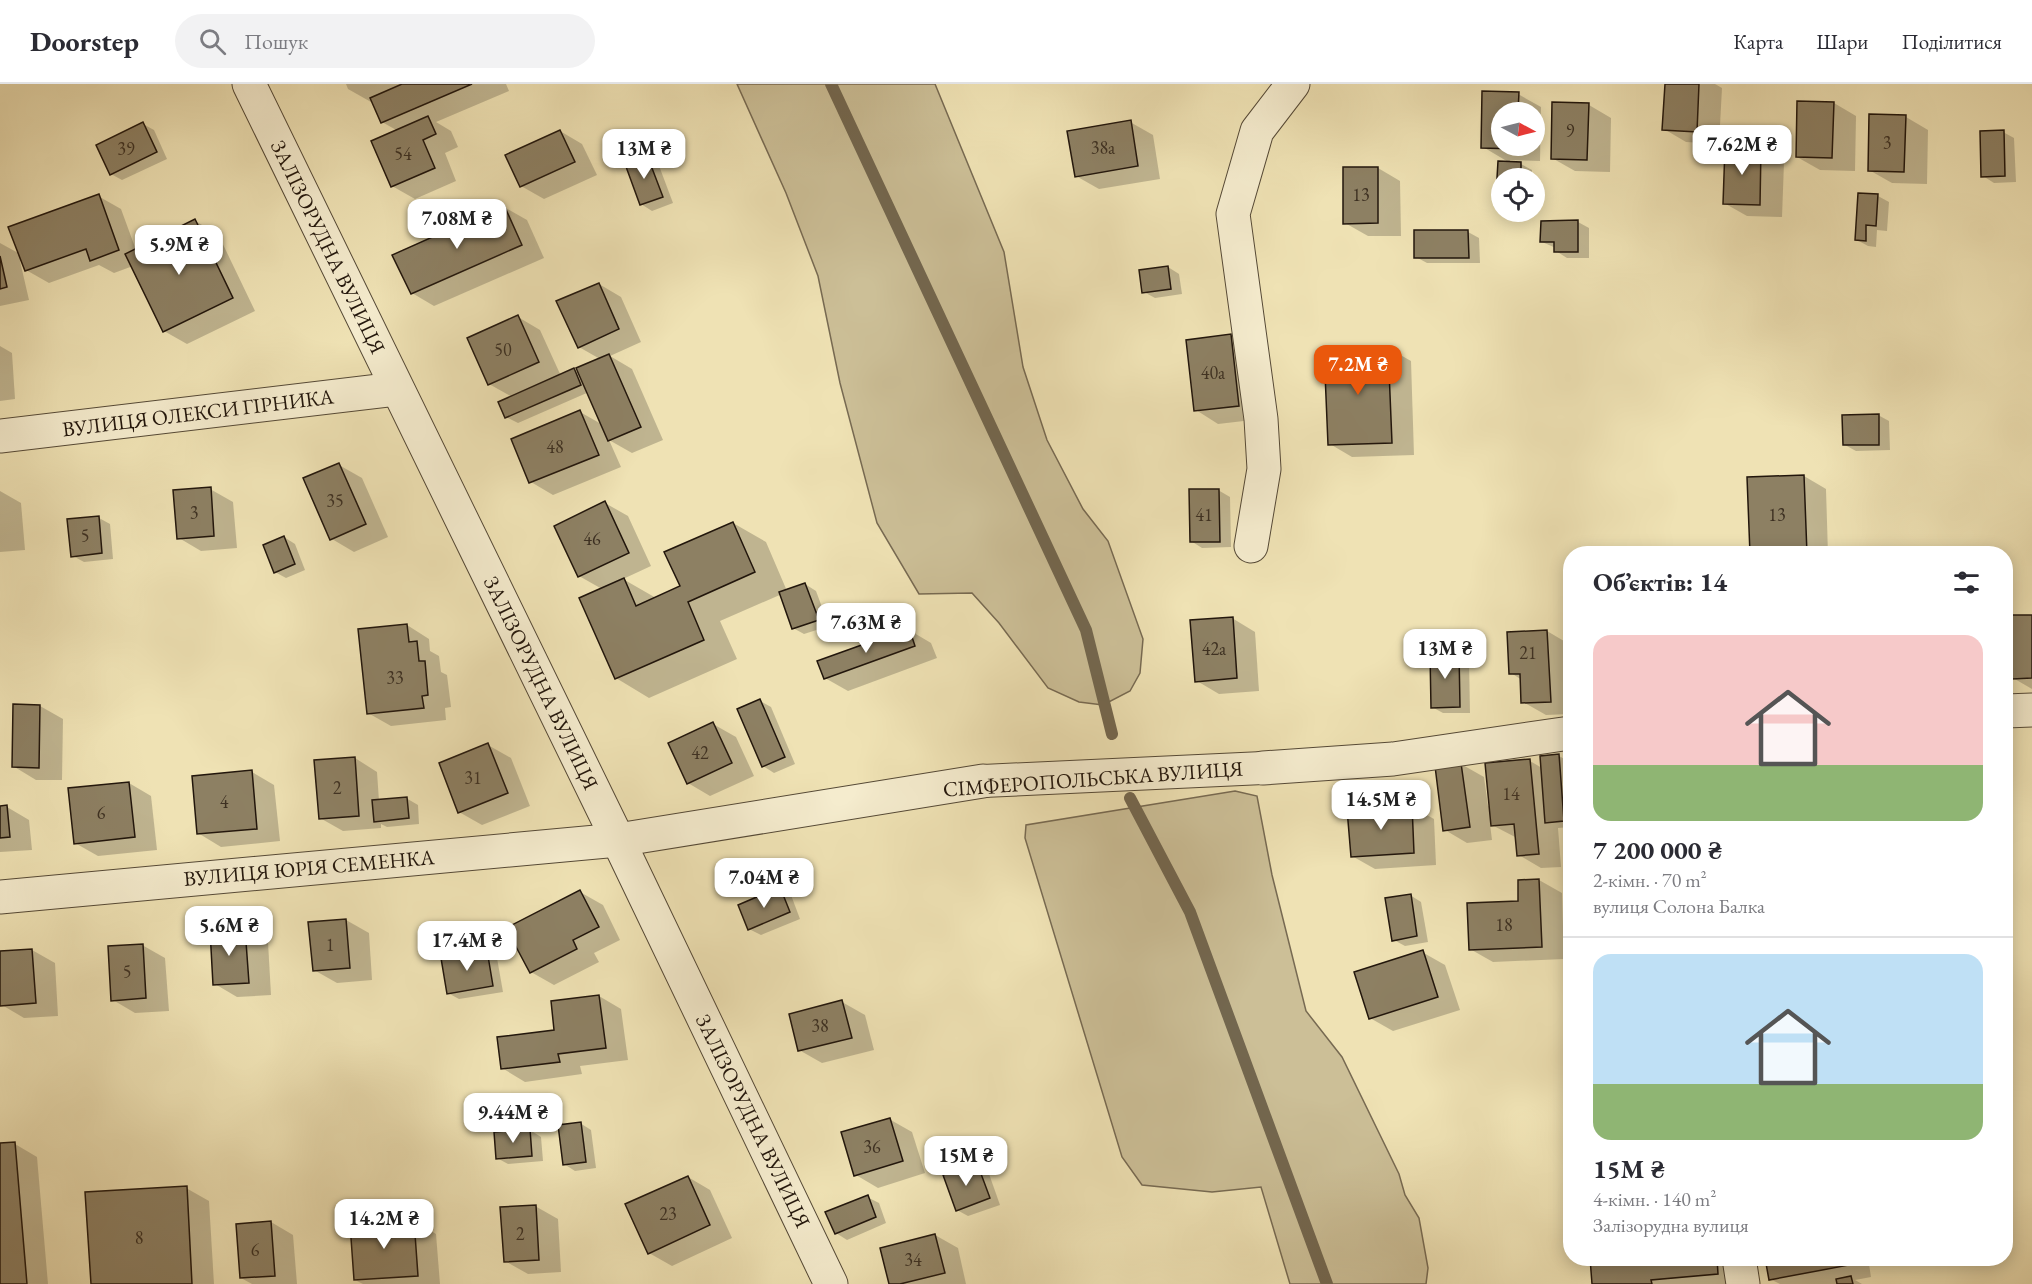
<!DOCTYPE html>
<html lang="uk">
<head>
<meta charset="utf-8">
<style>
	body { margin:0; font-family:"EB Garamond",serif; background:#f2f2f3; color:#2b2b33; height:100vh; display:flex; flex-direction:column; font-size:22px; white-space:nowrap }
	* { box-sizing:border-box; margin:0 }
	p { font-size:20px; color:#7c7c81 }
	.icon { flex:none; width:33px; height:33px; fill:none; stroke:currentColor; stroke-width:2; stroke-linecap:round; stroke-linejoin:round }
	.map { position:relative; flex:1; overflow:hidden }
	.sheet { position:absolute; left:1563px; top:462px; width:450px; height:720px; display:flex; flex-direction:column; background:#fff; border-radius:24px; box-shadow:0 3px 15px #0003 }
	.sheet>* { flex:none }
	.needle { width:39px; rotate:97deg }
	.controls { position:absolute; left:1491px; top:18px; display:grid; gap:12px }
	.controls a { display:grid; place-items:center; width:54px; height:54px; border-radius:50%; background:#fff; box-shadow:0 3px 15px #0003; font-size:30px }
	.price { position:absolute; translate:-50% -51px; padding:0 14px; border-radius:12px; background:#fff; color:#222; font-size:20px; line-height:39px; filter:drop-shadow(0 2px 3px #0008) }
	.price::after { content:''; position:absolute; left:50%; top:36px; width:18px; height:14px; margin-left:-9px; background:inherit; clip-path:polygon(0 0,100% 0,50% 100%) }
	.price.active { background:#ea580c; color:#fff }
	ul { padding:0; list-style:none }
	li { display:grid; align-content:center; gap:12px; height:318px; padding:0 30px }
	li+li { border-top:2px solid #e1e1e2 }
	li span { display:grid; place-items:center; height:186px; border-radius:18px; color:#555 }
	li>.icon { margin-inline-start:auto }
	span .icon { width:108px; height:108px; fill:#fffc; stroke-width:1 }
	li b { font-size:26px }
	h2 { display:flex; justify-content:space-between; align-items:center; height:72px; padding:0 30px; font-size:26px }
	header { display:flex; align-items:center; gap:36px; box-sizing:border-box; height:84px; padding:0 30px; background:#fff; border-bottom:2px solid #e1e1e2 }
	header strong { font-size:28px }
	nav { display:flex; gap:33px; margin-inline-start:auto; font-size:21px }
	.search { width:420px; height:54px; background:#f2f2f3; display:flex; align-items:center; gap:15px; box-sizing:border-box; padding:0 21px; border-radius:33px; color:#7c7c81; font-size:22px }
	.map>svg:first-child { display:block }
	.green { fill:#ccbf97; stroke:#776a52; stroke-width:1.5 }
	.shadow { fill:#0003; fill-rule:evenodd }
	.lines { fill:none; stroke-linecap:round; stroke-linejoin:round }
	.stream { stroke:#73674f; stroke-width:12 }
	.building { fill:#8d8063; stroke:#22160c; stroke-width:1.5 }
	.pedestrian-casing { stroke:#554936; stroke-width:34 }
	.minor-casing { stroke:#554936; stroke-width:35 }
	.pedestrian { stroke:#f5ecce; stroke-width:32 }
	.minor { stroke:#f5ecce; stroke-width:33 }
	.labels { text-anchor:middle; stroke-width:4.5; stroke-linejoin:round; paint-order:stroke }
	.number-label { font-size:18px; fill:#3d3022 }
	.street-label { font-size:21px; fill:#22160c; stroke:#f5ecce }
</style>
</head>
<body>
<header>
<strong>Doorstep</strong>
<div class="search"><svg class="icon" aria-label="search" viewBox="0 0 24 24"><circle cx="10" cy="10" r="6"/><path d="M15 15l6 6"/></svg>Пошук</div>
<nav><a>Карта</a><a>Шари</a><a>Поділитися</a></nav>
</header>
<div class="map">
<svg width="2032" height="1200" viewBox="0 0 2032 1200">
	<rect width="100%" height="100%" fill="#efe2b4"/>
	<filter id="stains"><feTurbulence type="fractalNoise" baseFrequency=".00333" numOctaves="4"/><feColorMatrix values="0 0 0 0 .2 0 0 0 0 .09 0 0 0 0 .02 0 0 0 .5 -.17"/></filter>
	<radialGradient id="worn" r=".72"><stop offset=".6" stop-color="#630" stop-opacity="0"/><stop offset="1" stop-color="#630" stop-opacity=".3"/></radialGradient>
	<g class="green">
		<path d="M737,0H935L1004,168L1023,283L1047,356L1083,425L1108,457L1143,555L1140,589L1130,607L1103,621L1079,618L1048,604L999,539L972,509L919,510L877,439L840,299L818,192L786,109Z"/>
		<path d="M1235,707L1257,712L1272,791L1306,927L1342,973L1399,1090L1405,1111L1419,1134L1428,1184L1426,1200H1290L1261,1103L1212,1108L1142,1101L1122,1073L1025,754L1026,741Z"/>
	</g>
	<g class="shadow">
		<path d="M346,0H506L509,7L436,38L451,47L458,63L445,69L456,97L415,115L392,102L398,47L382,38L373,17L371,18L348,5Z"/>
		<path d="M1666,0H1715L1722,4L1719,60L1686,58L1664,45Z"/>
		<path d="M1484,9L1518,10L1541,23L1540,77L1510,76V79L1483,63ZM1502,28H1534V62H1502Z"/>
		<path d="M1834,19L1856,32L1855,87L1820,86L1797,73Z"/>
		<path d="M1589,21L1611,34L1610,88L1575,87L1552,74Z"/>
		<path d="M1906,33L1928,46L1927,100L1892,99L1869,86Z"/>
		<path d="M1130,38L1153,51L1160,95L1099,105L1076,92Z"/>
		<path d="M143,40L154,46L167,75L122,96L111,90Z"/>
		<path d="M560,47L582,60L597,91L544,115L521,102Z"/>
		<path d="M2003,48L2014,54L2016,98L1994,99L1983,92Z"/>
		<path d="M1761,66L1784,79L1782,133L1747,132L1724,119Z"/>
		<path d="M647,73L658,79L673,119L652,127L641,120Z"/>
		<path d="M1499,79L1521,80L1532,86V94H1502V113L1498,111Z"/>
		<path d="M1378,84L1400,97L1401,152H1368L1345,139Z"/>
		<path d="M98,112L121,125L136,166L195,137L218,150L255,227L187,260L164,247L133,182L114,189L99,181L49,199L26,186L22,177H20L29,216L0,222V159L20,170Z"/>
		<path d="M1878,112L1889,118L1887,147L1877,146L1876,163L1868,162L1857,156Z"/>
		<path d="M504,123L527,136L544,174L434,222L412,209Z"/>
		<path d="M1578,138L1589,144V174H1567L1556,167V164L1542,158Z"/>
		<path d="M1468,148L1479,154L1480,179H1427L1416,173Z"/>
		<path d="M1168,183L1179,190L1182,210L1155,214L1144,208Z"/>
		<path d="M599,200L621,213L641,258L610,272L632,285L663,356L632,369L609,356L621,383L553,411L531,398L580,328L603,341L589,308L518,339L506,333L512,313L489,300L518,233L540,246L561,292L574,286L581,290L600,275L579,263Z"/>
		<path d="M1230,252L1253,265L1261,335L1218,340L1196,326Z"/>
		<path d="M0,262L12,269L15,315L0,317Z"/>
		<path d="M1388,264L1411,277L1414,371L1352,373L1330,360Z"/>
		<path d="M1878,331L1889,337L1890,366L1856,367L1845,361Z"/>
		<path d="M339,381L362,394L388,453L354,468L332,455Z"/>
		<path d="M1804,392L1826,405L1828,470H1751Z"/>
		<path d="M210,405L233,418L237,464L201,467L179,454Z"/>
		<path d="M1218,406L1230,413L1231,463L1202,464L1191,457Z"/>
		<path d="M0,407L21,419L25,466L0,468Z"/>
		<path d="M605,419L628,432L651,482L623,495L656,514L682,503L733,439L766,458L787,507L805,500L816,507L829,542L804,550L793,544L782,510L720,537L737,575L649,614L616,594L602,505L579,492Z"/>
		<path d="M99,434L110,440L113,475L84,478L73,472Z"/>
		<path d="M284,453L295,460L305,486L286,494L275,488Z"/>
		<path d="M2032,532V605L2013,594Z"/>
		<path d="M1232,534L1255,548L1259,607L1219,610L1197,597Z"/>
		<path d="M407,541L429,555L430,567L439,572L441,588L447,591L451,623L445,624L446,636L391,642L368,629Z"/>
		<path d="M909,546L931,559L937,574L848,607L825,594Z"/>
		<path d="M1547,547L1569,560L1570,630L1546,631L1523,618L1522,596L1511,589Z"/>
		<path d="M2006,569L2009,571L2010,613H2006Z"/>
		<path d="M1458,570L1469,576L1470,629H1443L1432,623Z"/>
		<path d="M760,617L771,623L795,680L774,689L763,682Z"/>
		<path d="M14,622H40L63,635L62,696H36L13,682Z"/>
		<path d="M713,640L736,653L754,692L710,712L688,699Z"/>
		<path d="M488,661L511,674L530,722L482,741L459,728Z"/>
		<path d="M2006,668L2008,669L2009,730H2006Z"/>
		<path d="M1559,672L1570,678V743L1558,744L1561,783L1541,784L1519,771L1517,754L1490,740L1492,756L1467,759L1445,746L1461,680L1484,693L1488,722L1490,721L1530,677L1542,684Z"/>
		<path d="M355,674L377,688L379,717L406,714L418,721L419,740L387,743L381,740V744L343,747L320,734Z"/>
		<path d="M252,688L274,701L280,757L221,763L198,749Z"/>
		<path d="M129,699L151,712L157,766L98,772L75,759Z"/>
		<path d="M1411,722L1434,735L1436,781L1375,785L1352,772Z"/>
		<path d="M0,723H7L29,736L32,766L0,768Z"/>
		<path d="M1539,796L1562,809L1564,875L1493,878L1470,865L1520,818Z"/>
		<path d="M780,805L791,811L800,835L761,851L749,845Z"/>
		<path d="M580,808L603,821L620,856L594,869L599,878L554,901L531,888Z"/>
		<path d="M1410,811L1421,818L1428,858L1405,862L1394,856Z"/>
		<path d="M346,836L369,849L372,896L337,899L314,886Z"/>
		<path d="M245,845L268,858L271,911L237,913L215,900Z"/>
		<path d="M142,861L165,874L169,927L135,929L113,916Z"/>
		<path d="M32,866L55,879L58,932L24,934L2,921L0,868Z"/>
		<path d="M486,868L497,874L503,908L459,915L448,909Z"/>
		<path d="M1422,868L1445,881L1460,926L1393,947L1370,934Z"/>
		<path d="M599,912L621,925L628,976L580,982L582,990L525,998L502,984L556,947Z"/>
		<path d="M842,918L865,931L874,966L822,979L799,966Z"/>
		<path d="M889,1035L912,1048L925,1089L878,1104L856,1091Z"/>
		<path d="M580,1039L591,1046L596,1084L575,1087L564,1080Z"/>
		<path d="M530,1046L541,1053L543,1077L508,1080L497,1074Z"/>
		<path d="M15,1060L37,1073L48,1200H0V1061Z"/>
		<path d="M977,1080L988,1087L1000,1121L968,1132L957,1126Z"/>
		<path d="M688,1093L710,1106L732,1154L672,1182L649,1169Z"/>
		<path d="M186,1104L209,1117L214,1200H92Z"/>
		<path d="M867,1113L879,1119L886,1139L847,1156L836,1149Z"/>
		<path d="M535,1122L558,1135L561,1188L528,1190L505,1177Z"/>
		<path d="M414,1137L436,1150L440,1200H363L355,1196Z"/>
		<path d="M271,1138L293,1151L297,1200H252L241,1194Z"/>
		<path d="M935,1151L958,1164L966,1200H891Z"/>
		<path d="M1591,1174H1749L1751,1200H1593Z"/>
		<path d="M1767,1174H1868L1871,1193L1855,1196L1862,1200H1780L1770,1195Z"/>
	</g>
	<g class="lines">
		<g class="stream">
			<path d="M831,0L1086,546L1112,650"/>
			<path d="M1130,714L1190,828L1327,1200"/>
		</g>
	</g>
	<g class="building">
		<path d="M402,0H472L381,39L370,14Z"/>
		<path d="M1665,0H1699L1697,48L1662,46Z"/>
		<path d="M1482,7L1519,8L1518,28H1502V62H1518V65L1481,64Z"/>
		<path d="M1797,17L1834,18L1832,74L1796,73Z"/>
		<path d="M1552,18L1589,19L1587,76L1551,75Z"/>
		<path d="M1869,30L1906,31L1904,88L1868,87Z"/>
		<path d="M428,32L436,50L423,56L435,84L391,103L371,57Z"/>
		<path d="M1131,36L1138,82L1075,93L1067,47Z"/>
		<path d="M143,38L157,68L110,91L96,61Z"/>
		<path d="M560,46L575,78L520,103L505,71Z"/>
		<path d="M2004,46L2005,92L1981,93L1980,47Z"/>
		<path d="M1725,63L1761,64L1760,121L1723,120Z"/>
		<path d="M647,71L663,113L640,121L625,80Z"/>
		<path d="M1498,77L1521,78V94H1502V112L1496,111Z"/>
		<path d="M1343,83H1378V139L1343,140Z"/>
		<path d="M1858,109L1878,110L1876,142L1866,141V157L1855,156Z"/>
		<path d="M99,110L119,166L90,177L86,165L25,187L8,143Z"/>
		<path d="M504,121L522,161L411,210L392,171Z"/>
		<path d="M195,135L233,214L163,248L125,170Z"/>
		<path d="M1578,136V168H1554V158H1540L1541,137Z"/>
		<path d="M1414,146H1468L1469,174H1414Z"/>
		<path d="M0,172L7,203L0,205Z"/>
		<path d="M1168,182L1171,205L1142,209L1139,186Z"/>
		<path d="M599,199L619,245L578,264L556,217Z"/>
		<path d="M518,231L539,278L488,301L467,254Z"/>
		<path d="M1231,250L1239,322L1194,327L1186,256Z"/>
		<path d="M1388,262L1392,359L1328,361L1324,265Z"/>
		<path d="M609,270L641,343L608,357L576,284Z"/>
		<path d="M574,284L581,301L505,334L498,318Z"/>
		<path d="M580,326L599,371L529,399L511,355Z"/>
		<path d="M1879,330V361H1843L1842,331Z"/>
		<path d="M339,379L366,440L330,456L303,394Z"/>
		<path d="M1804,391L1807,470H1750L1747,393Z"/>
		<path d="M211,403L214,452L177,455L173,406Z"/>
		<path d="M1189,405H1219L1220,458H1190Z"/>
		<path d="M605,417L629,469L578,493L554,442Z"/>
		<path d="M99,432L102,469L71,473L67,435Z"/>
		<path d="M733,438L755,488L688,518L704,556L615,595L579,514L624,494L636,522L680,502L664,468Z"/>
		<path d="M284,452L295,480L274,489L263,461Z"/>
		<path d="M805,499L819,536L792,545L779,508Z"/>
		<path d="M2010,531H2032V594L2012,595Z"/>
		<path d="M1233,533L1237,594L1195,598L1190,536Z"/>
		<path d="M407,540L409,558L417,557L419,577H425L428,611L422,612L424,624L367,630L358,545Z"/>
		<path d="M909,544L915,562L824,595L817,577Z"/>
		<path d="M1547,546L1551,618L1521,619L1520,590H1509L1507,548Z"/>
		<path d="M1459,568L1460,623L1431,624L1430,569Z"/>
		<path d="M760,615L785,673L762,683L737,625Z"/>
		<path d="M13,620L40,621L39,684L12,683Z"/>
		<path d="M713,638L732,679L687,700L668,659Z"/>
		<path d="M488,659L508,709L458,729L439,679Z"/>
		<path d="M1559,670L1564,737L1545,739L1540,672Z"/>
		<path d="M355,673L359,732L319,735L314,676Z"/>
		<path d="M1530,675L1539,770L1517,772L1514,740L1491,742L1485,679Z"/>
		<path d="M1461,679L1470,743L1443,747L1435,682Z"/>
		<path d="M252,686L257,745L197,750L192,692Z"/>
		<path d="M129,698L135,753L74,760L68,704Z"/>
		<path d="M407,713L409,734L374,738L372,716Z"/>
		<path d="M7,721L10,753L0,754V722Z"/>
		<path d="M1412,721L1414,769L1351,773L1347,725Z"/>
		<path d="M1539,795L1542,863L1469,866L1467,819L1518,817V796Z"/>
		<path d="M780,803L790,828L748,846L738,821Z"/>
		<path d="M580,806L599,843L573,856L577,865L530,889L506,844Z"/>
		<path d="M1411,810L1417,852L1392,857L1385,814Z"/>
		<path d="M346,835L350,884L313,887L308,838Z"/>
		<path d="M245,844L249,899L213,901L210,846Z"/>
		<path d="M143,860L146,914L111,917L108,862Z"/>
		<path d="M32,865L36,919L0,922V867Z"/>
		<path d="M487,866L493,902L447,910L441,874Z"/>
		<path d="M1423,866L1438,913L1369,935L1354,888Z"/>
		<path d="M599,911L606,964L558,970L560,978L501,985L497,953L554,946L551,917Z"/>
		<path d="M842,916L852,954L798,967L789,930Z"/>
		<path d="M890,1034L903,1077L854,1092L841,1048Z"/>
		<path d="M581,1038L586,1078L563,1081L558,1041Z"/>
		<path d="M530,1045L532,1072L496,1075L494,1048Z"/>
		<path d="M15,1058L27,1200H0V1059Z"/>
		<path d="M977,1079L990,1114L956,1127L943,1091Z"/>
		<path d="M688,1092L710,1141L648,1170L625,1120Z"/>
		<path d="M187,1102L192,1200H91L85,1108Z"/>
		<path d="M868,1111L876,1133L835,1150L825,1128Z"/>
		<path d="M536,1121L539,1176L504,1178L500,1123Z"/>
		<path d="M414,1136L418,1192L354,1196L350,1140Z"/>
		<path d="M271,1137L275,1192L240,1194L236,1140Z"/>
		<path d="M935,1150L945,1189L900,1200H889L880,1164Z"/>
		<path d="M1590,1174H1717L1718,1190L1651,1196L1652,1200H1592Z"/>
		<path d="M1765,1174H1848L1849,1181L1769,1196Z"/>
		<path d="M1851,1192L1853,1200H1837L1836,1195Z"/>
	</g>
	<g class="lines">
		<defs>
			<path id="pedestrian" d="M983,697L1263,684"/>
			<g id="minor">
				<path d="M249,0L618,756L831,1200"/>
				<path d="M0,352L396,305"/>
				<path d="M1251,462L1264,385L1261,335L1233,130L1257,47L1293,0"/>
				<path d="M2006,627L2032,626"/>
				<path d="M1263,684L1393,675L1570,649"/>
				<path d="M0,813L618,756L983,697"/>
				<path d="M1739,1174L1743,1200"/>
			</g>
		</defs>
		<use href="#pedestrian" class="pedestrian-casing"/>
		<use href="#minor" class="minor-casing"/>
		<use href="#pedestrian" class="pedestrian"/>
		<use href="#minor" class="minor"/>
	</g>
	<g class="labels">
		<g class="number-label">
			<text x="1570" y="53">9</text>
			<text x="1887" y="65">3</text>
			<text x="1103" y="70">38а</text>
			<text x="126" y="71">39</text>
			<text x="403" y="76">54</text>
			<text x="1361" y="117">13</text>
			<text x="503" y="272">50</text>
			<text x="1213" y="295">40а</text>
			<text x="555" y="369">48</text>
			<text x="335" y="423">35</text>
			<text x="194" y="435">3</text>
			<text x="1204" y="437">41</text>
			<text x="1777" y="437">13</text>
			<text x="85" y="458">5</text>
			<text x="592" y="461">46</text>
			<text x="1214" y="571">42а</text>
			<text x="1528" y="575">21</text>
			<text x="395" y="600">33</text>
			<text x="700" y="675">42</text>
			<text x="473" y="700">31</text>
			<text x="337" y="710">2</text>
			<text x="1511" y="716">14</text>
			<text x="224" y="724">4</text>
			<text x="101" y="735">6</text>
			<text x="1504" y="847">18</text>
			<text x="330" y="867">1</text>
			<text x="127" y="894">5</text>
			<text x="820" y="948">38</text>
			<text x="872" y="1069">36</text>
			<text x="668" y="1136">23</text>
			<text x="520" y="1156">2</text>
			<text x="139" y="1160">8</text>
			<text x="255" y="1172">6</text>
			<text x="913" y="1182">34</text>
		</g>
		<g class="street-label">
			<text transform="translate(328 163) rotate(64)" y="7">ЗАЛІЗОРУДНА ВУЛИЦЯ</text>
			<text transform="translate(198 329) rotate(-7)" y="7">ВУЛИЦЯ ОЛЕКСИ ГІРНИКА</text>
			<text transform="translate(541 599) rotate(64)" y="7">ЗАЛІЗОРУДНА ВУЛИЦЯ</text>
			<text transform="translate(1093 695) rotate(-4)" y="7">СІМФЕРОПОЛЬСЬКА ВУЛИЦЯ</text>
			<text transform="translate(309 784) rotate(-5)" y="7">ВУЛИЦЯ ЮРІЯ СЕМЕНКА</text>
			<text transform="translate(753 1037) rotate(64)" y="7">ЗАЛІЗОРУДНА ВУЛИЦЯ</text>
		</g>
	</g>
	<rect width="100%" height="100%" filter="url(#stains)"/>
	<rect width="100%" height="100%" fill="url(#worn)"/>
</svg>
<div class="controls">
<a><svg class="needle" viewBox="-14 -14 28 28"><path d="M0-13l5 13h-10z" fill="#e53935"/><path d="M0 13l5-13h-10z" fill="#7c7c81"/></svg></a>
<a><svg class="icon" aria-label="locate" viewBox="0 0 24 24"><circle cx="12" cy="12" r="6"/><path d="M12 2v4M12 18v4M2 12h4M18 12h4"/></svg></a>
</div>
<b class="price" style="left:1742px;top:92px">7.62M ₴</b>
<b class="price" style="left:644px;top:96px">13M ₴</b>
<b class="price" style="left:457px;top:166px">7.08M ₴</b>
<b class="price" style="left:179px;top:192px">5.9M ₴</b>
<b class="price active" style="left:1358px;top:312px">7.2M ₴</b>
<b class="price" style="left:866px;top:570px">7.63M ₴</b>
<b class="price" style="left:1445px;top:596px">13M ₴</b>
<b class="price" style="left:1381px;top:747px">14.5M ₴</b>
<b class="price" style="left:764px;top:825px">7.04M ₴</b>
<b class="price" style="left:229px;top:873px">5.6M ₴</b>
<b class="price" style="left:467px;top:888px">17.4M ₴</b>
<b class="price" style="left:513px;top:1060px">9.44M ₴</b>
<b class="price" style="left:966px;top:1103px">15M ₴</b>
<b class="price" style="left:384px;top:1166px">14.2M ₴</b>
<section class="sheet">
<h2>Об’єктів: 14<svg class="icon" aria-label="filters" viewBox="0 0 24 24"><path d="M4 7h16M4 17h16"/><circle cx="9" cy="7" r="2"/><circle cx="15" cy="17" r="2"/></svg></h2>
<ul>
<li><span style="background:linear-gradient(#f6c9c9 70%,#8fb573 0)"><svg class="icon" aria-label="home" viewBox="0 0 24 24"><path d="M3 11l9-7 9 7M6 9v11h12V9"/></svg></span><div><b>7 200 000 ₴</b><p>2-кімн. · 70 m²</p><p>вулиця Солона Балка</p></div></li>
<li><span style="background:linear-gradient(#bfe0f5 70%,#8fb573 0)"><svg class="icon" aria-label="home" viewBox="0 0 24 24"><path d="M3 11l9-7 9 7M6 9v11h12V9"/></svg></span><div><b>15M ₴</b><p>4-кімн. · 140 m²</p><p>Залізорудна вулиця</p></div></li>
</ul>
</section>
</div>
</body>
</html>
